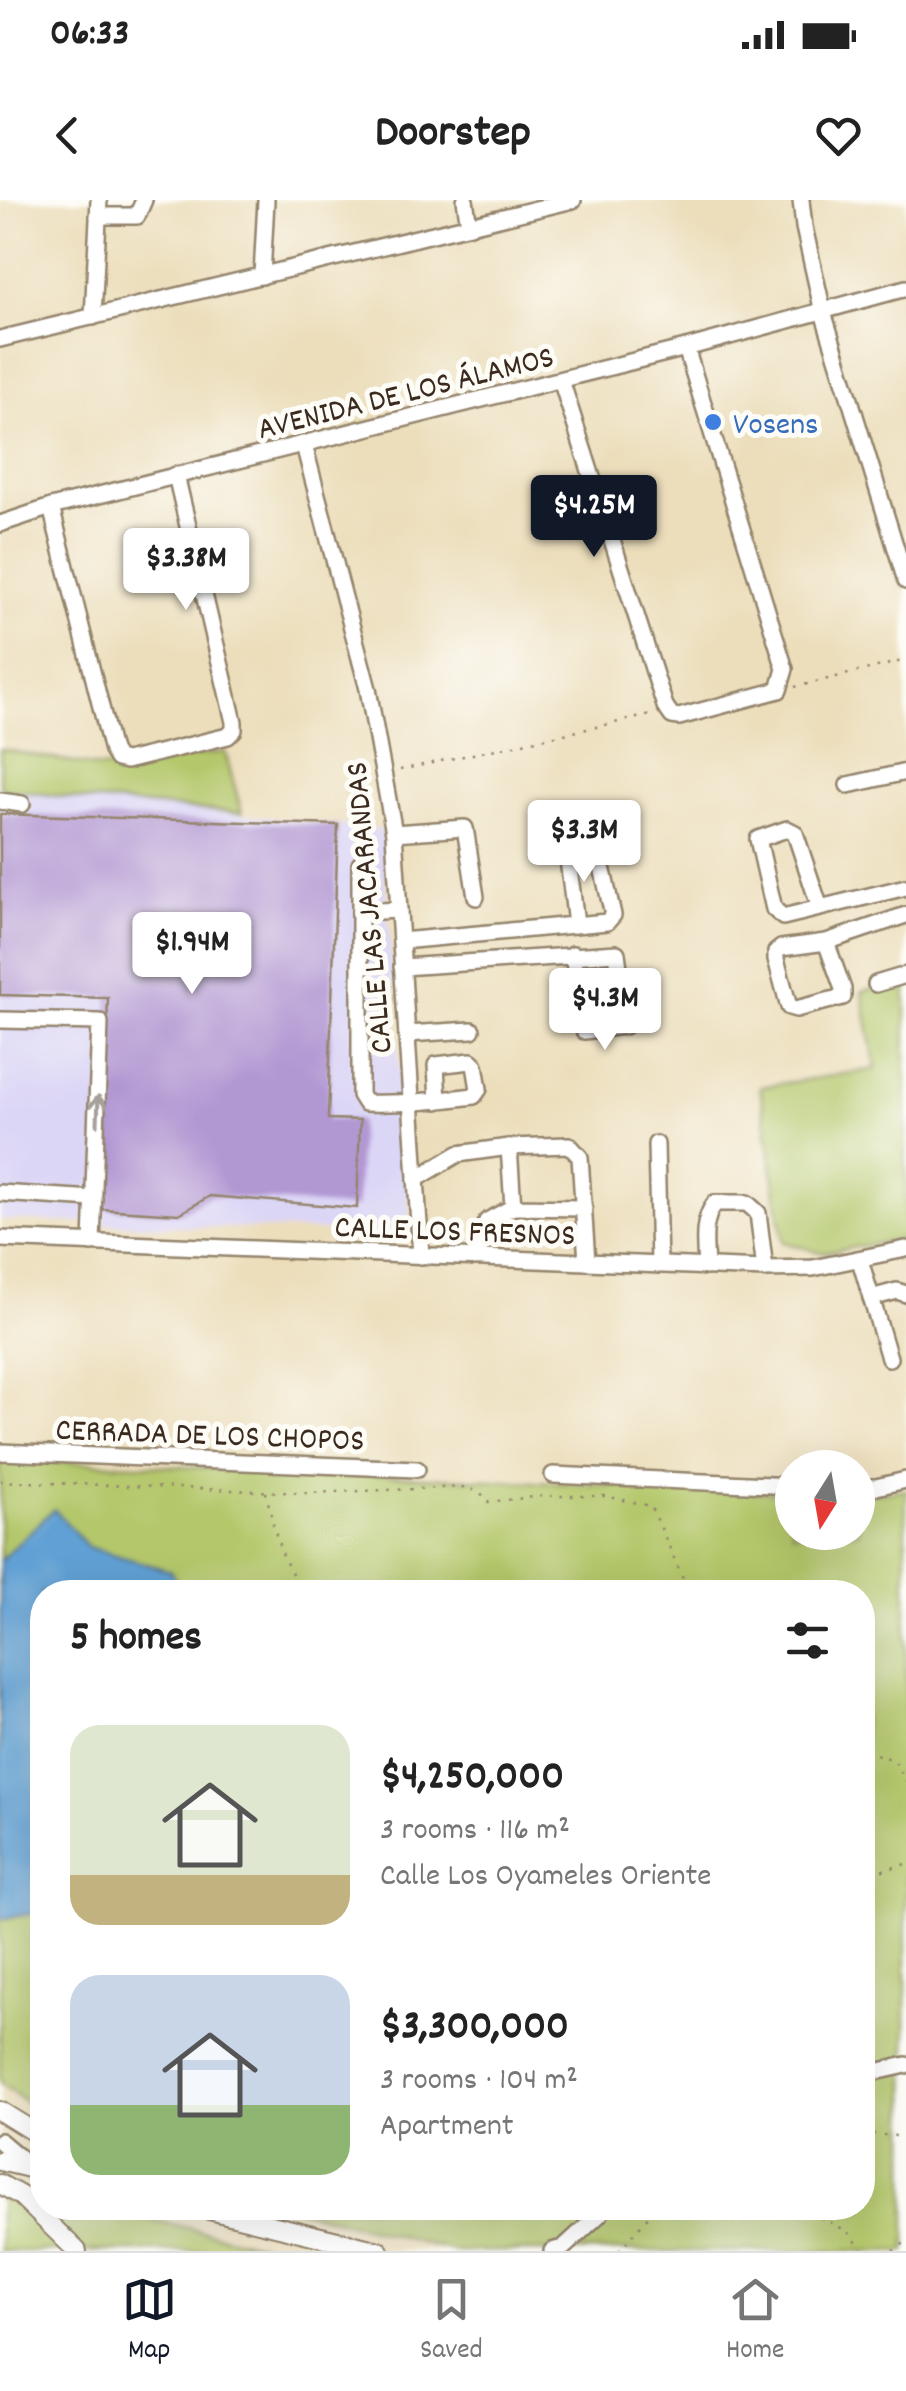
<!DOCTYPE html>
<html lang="en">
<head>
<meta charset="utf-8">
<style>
	body { margin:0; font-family:Dekko,sans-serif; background:#f6f6f6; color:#222; height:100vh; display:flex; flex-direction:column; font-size:38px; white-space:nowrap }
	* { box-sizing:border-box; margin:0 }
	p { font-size:32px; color:#767676 }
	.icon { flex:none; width:55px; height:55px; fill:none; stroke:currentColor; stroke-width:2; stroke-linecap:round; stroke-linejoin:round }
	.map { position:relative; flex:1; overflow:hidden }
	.panel { position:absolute; left:30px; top:1380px; width:845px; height:640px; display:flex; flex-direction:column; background:#fff; border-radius:40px; box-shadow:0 10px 40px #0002 }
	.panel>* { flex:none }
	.needle { width:65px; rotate:191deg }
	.tools { position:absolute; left:775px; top:1250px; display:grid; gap:20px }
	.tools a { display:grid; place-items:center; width:100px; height:100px; border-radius:50%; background:#fff; box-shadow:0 10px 40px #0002; font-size:50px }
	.price { position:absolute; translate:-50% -85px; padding:0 22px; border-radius:10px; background:#fff; color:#222; font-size:32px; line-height:65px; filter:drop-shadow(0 2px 5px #0008) }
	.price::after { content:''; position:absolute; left:50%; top:60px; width:30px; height:22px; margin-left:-15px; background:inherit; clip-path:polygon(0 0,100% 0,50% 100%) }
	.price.current { background:#111827; color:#fff }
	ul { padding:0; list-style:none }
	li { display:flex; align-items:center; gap:30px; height:250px; padding:0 40px }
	li span { display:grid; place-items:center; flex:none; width:280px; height:200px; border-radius:30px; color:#555 }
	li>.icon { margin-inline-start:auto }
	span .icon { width:120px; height:120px; fill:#fffc; stroke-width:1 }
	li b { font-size:42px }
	h2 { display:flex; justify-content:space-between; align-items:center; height:120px; padding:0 40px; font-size:42px }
	.status { display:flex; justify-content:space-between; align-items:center; height:70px; padding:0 50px; background:#fff; direction:ltr }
	.status svg { height:28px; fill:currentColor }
	header { display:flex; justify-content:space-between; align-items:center; height:130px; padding:0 40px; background:#fff; font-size:45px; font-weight:700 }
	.menu { display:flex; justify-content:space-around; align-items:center; height:140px; border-top:2px solid #e0e0e0; background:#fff; font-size:28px; color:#767676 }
	.menu a { display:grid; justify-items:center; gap:5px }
	.menu .current { color:#111827 }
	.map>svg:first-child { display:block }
	.built { fill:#dcd6f6 }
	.green { fill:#b4c76b; stroke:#787844; stroke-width:2.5 }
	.water { fill:#61a0d4; stroke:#4e6579; stroke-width:2.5 }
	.building { fill:#b298d3 }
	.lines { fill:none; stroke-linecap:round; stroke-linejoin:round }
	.minor-casing { stroke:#94846c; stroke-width:20 }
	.major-casing { stroke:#94846c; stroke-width:22 }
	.path { stroke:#94846c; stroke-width:2.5; stroke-dasharray:2.5 8; stroke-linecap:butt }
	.minor { stroke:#fff; stroke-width:15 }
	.major { stroke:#fff; stroke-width:18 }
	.oneway { stroke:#a79f9a }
	.shop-dot { fill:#3f7fe0; stroke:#fdfcf7; stroke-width:4 }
	.labels { text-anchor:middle; stroke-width:10; stroke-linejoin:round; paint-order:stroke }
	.street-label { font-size:32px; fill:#3b2a1e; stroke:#fdfcf7 }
	.shop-label { font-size:32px; fill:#366cbe; stroke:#fdfcf7; text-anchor:start }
</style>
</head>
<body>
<div class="status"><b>06:33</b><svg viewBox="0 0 49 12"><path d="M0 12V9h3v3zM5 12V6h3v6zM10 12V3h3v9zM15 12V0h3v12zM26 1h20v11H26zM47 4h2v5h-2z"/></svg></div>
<header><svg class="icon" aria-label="back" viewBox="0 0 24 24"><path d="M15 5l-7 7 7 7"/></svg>Doorstep<svg class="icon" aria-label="heart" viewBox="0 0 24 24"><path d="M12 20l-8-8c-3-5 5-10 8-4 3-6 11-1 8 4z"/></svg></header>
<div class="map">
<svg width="906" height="2051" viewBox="0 0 906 2051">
	<rect width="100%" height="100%" fill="#fdfcf7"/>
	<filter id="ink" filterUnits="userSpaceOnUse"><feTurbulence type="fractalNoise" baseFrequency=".01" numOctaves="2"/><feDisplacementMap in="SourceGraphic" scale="20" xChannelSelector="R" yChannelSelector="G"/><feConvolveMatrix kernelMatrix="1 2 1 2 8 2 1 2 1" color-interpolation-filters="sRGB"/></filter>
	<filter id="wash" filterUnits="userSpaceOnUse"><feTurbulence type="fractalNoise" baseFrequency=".0048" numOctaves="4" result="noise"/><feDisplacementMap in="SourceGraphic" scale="40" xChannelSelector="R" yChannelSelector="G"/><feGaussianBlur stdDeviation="2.25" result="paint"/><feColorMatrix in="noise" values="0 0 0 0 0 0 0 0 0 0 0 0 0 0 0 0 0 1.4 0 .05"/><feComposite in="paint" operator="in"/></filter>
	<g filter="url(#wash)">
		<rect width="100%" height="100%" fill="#ecdebb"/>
		<path class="built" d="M0,588L87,600L382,629L411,1034L0,1020Z"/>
		<g class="green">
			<path d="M0,549L102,568L225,552L242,613L87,600L0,588Z"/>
			<path d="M906,779V1038L823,1053L783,1042L760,887L876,869L862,792Z"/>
			<path d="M0,1259L792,1293V1332H858V1294L906,1290V2051H454L293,2008H862V1392H42V1914L0,1883Z"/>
			<path d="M0,1987L42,1996V2008H101L288,2051H0Z"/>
		</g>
		<path class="water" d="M54,1309L88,1347L171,1371L182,1392H42V1712L0,1719V1360Z"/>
		<g id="blocks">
			<path class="building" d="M0,614L338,625L328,919L360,920L357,1008L210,996L179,1014L101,1009L108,798L0,795Z"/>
		</g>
	</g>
	<g filter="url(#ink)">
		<use href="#blocks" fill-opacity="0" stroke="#94846c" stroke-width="2.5"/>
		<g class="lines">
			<defs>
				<g id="minor">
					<path d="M465,0L469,25"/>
					<path d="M801,0L804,27L823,112L906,381"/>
					<path d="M98,16H137L144,0"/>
					<path d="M262,76L266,0"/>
					<path d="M93,117L99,0"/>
					<path d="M0,139L573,0"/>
					<path d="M561,180L665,506L672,516L679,517L779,490L785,469L686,148"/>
					<path d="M304,245L368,489L394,633L421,1056"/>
					<path d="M51,307L112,551L117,559L126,561L228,536L234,530V522L176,275"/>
					<path d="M0,324L51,307L686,148L906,88"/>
					<path d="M848,585L906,572"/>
					<path d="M0,601L22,604"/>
					<path d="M394,633L465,628L476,697"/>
					<path d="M360,664V712"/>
					<path d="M820,708L795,633L787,629L758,639L774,709L783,717L906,687"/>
					<path d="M399,710L360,712V895L365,903C402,904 437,901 474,896L479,889L475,865L471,861L436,865L438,901"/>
					<path d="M401,741L607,722L613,715L597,645L567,651L576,724"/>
					<path d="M826,742L843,789V797L796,809L789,807L776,759V752L781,748L826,742L906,715"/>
					<path d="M402,767L617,753L626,820L624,826L584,831L573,754"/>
					<path d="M876,784L906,775"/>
					<path d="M0,820L100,822L92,1043"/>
					<path d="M407,834L472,830"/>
					<path d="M656,944L659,1065"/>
					<path d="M416,979L458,954L509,947"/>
					<path d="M0,993L94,999"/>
					<path d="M584,1008L513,1007L509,947L569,945L580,957L587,1062"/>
					<path d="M0,1039L765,1069L813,1068L906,1049"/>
					<path d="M474,1058L487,1021L513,1007"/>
					<path d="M860,1060L889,1158"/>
					<path d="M706,1067C705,1044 701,1022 715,1003H747L758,1013L765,1069"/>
					<path d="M871,1098L897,1091L906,1094"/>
					<path d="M0,1252L417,1269"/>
					<path d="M553,1275L792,1286"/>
					<path d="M858,1287H876L906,1280"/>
					<path d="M862,1875L906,1865"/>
					<path d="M0,1941L32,1968"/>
					<path d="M552,2051L563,2048L600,2014L602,2008"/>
				</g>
				<g id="major">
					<path d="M0,1911L42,1937"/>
					<path d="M0,1961L42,1971"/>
					<path d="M0,1984L21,1996L77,2051"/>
					<path d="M201,2008L379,2051"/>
				</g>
			</defs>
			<use href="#minor" class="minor-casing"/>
			<use href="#major" class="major-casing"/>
			<g class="path">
				<path d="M795,487L906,460"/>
				<path d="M400,570L651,515"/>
				<path d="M0,1281L308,1293L465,1287L481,1293L487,1302L544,1296H605L651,1306L689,1392"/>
				<path d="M266,1292C274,1330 280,1362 305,1392"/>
				<path d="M862,1540L870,1552L894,1560L906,1581"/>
				<path d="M862,1676L906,1664"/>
				<path d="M862,1933L906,1937"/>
				<path d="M802,2008L847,2031L864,2051"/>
				<path d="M619,2051L655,2008"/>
				<path d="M893,2051L906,2042"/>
			</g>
			<use href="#minor" class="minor"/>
			<use href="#major" class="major"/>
		</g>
		<defs><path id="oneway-shaft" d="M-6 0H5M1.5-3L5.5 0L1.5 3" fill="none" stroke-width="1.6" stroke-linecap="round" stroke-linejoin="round" transform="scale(2.5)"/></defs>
		<use class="oneway" href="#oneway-shaft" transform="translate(98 910) rotate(-88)"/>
	</g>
	<circle class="shop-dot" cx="713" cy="222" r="10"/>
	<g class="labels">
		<g class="street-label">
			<text transform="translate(405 191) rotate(-14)" y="11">AVENIDA DE LOS ÁLAMOS</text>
			<text transform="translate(367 708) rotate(-95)" y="11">CALLE LAS JACARANDAS</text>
			<text transform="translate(455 1029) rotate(2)" y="11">CALLE LOS FRESNOS</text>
			<text transform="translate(210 1233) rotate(2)" y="11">CERRADA DE LOS CHOPOS</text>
		</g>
		<g class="shop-label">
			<text x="733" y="233">Vosens</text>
		</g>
	</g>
</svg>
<div class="tools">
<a><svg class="needle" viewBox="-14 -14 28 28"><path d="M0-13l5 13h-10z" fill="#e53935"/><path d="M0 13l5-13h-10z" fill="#767676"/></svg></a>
</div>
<b class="price current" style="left:594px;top:360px">$4.25M</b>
<b class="price" style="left:186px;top:413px">$3.38M</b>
<b class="price" style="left:584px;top:685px">$3.3M</b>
<b class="price" style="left:192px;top:797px">$1.94M</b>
<b class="price" style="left:605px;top:853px">$4.3M</b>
<section class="panel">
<h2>5 homes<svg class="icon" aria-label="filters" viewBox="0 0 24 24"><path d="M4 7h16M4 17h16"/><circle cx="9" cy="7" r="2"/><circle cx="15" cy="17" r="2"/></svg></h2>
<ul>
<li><span style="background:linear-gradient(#dfe7d0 75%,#c2b280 0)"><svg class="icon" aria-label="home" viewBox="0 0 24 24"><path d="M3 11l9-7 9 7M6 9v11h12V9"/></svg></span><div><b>$4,250,000</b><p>3 rooms · 116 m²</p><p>Calle Los Oyameles Oriente</p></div></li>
<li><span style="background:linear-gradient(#c9d6e8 65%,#8fb573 0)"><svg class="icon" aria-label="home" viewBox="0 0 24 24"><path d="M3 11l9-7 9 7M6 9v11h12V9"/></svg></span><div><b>$3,300,000</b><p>3 rooms · 104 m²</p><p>Apartment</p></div></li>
</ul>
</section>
</div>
<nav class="menu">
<a class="current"><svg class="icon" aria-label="map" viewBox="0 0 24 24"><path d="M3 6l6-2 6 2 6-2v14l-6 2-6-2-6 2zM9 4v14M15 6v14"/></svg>Map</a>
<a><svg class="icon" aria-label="saved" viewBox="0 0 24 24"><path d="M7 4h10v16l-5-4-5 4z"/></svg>Saved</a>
<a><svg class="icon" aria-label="home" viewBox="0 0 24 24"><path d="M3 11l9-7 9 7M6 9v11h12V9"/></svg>Home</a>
</nav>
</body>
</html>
